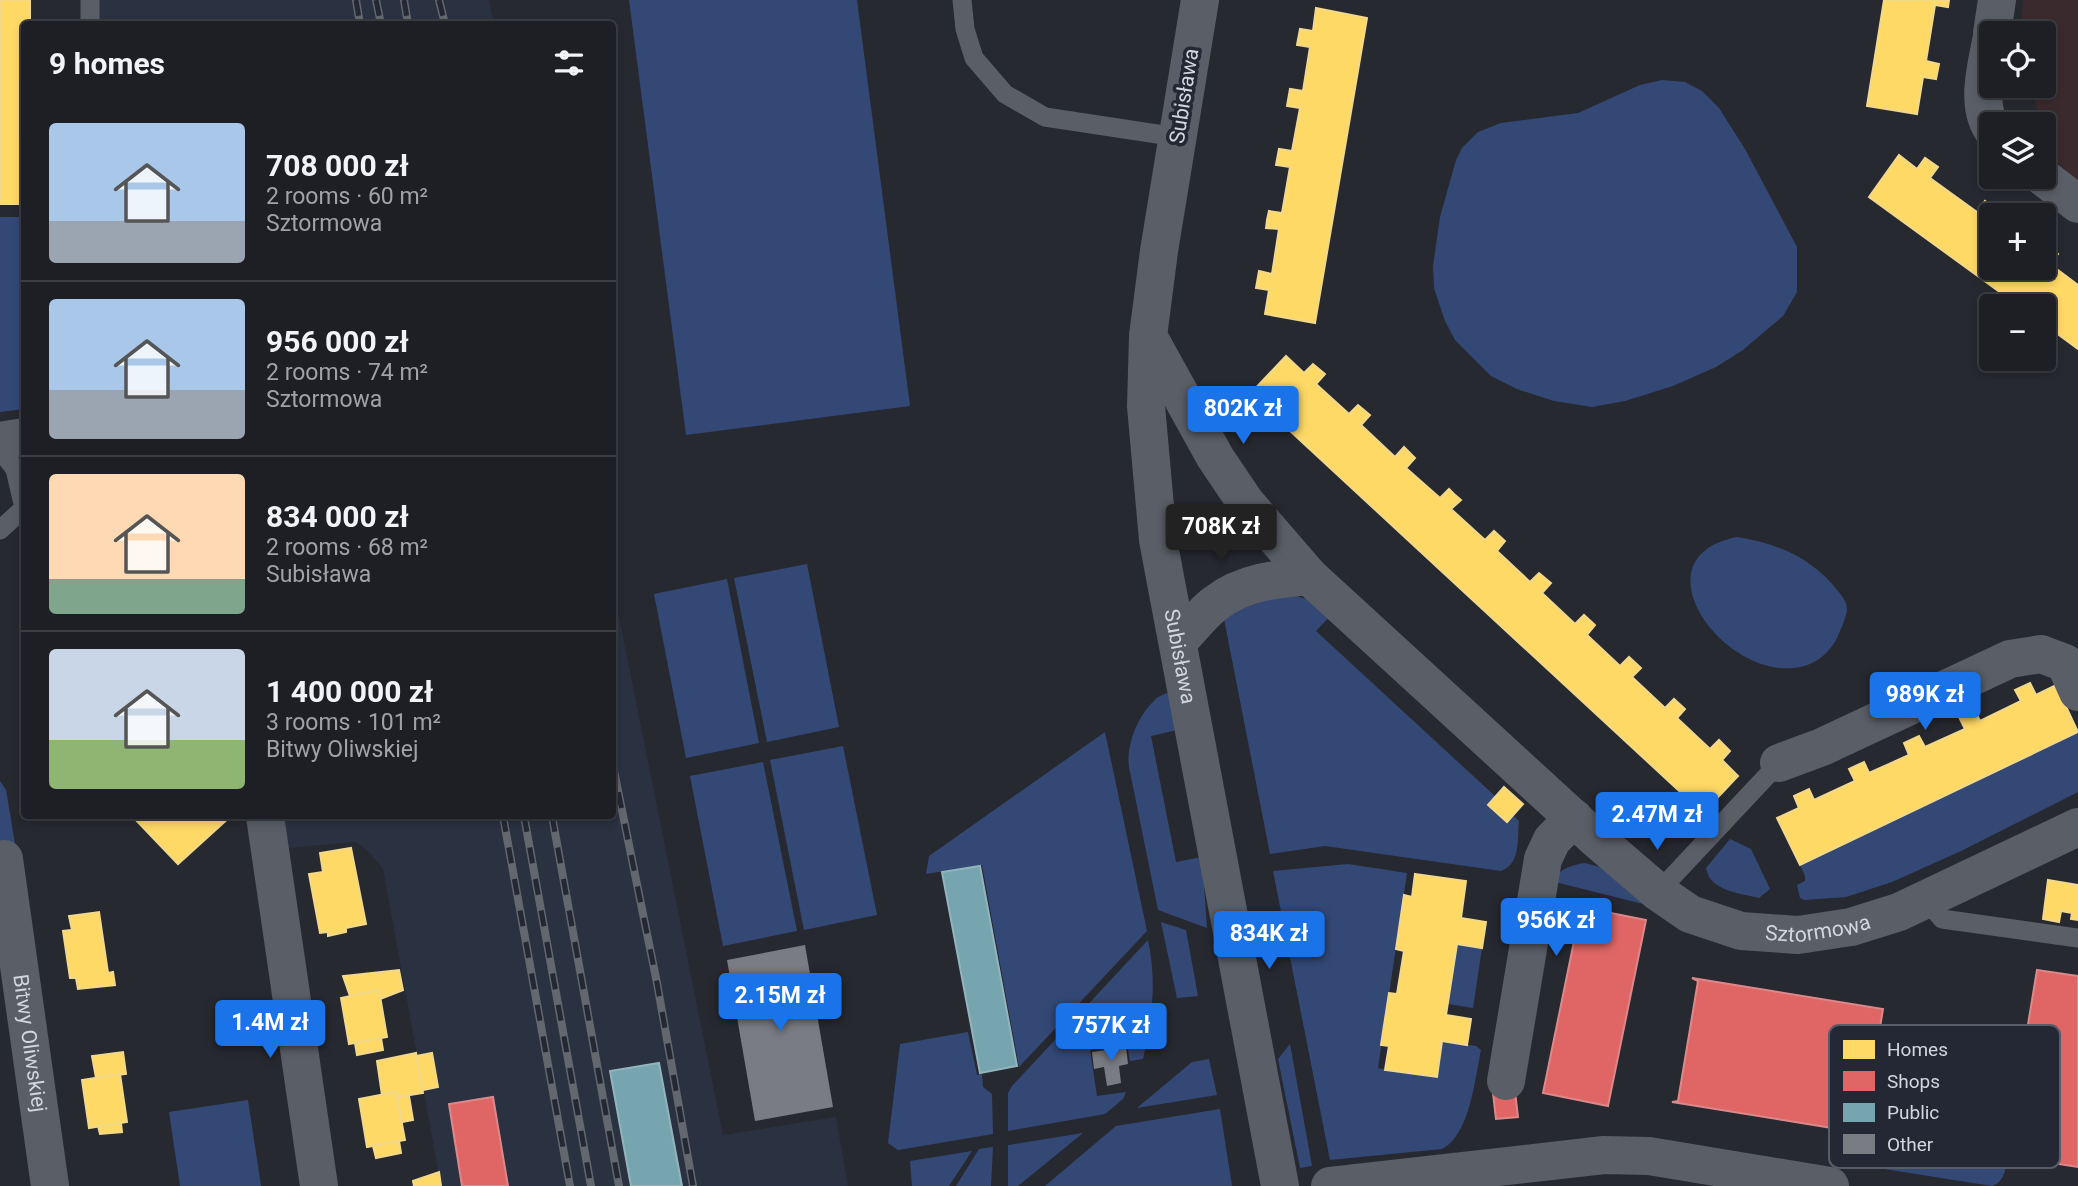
<!DOCTYPE html>
<html lang="en">
<head>
<meta charset="utf-8">
<style>
	body { margin:0; font-family:Roboto,sans-serif; background:#2a2c31; color:#f1f3f6; height:100vh; display:flex; flex-direction:column; font-size:26px; white-space:nowrap }
	* { box-sizing:border-box; margin:0 }
	p { font-size:23px; color:#a0a2a6 }
	.icon { flex:none; width:38px; height:38px; fill:none; stroke:currentColor; stroke-width:2; stroke-linecap:round; stroke-linejoin:round }
	.map { position:relative; flex:1; overflow:hidden }
	.panel { position:absolute; left:21px; top:21px; width:595px; height:798px; display:flex; flex-direction:column; background:#1d1f24; border-radius:7px; box-shadow:0 4px 10px #0003,0 0 0 2px #3b3d41 }
	.panel>* { flex:none }
	.fabs { position:absolute; left:1979px; top:21px; display:grid; gap:14px }
	.fabs a { display:grid; place-items:center; width:77px; height:77px; border-radius:7px; background:#1d1f24; box-shadow:0 4px 10px #0003,0 0 0 2px #3b3d41; font-size:35px }
	.price { position:absolute; translate:-50% -60px; padding:0 16px; border-radius:7px; background:#1a73e8; color:#fff; font-size:23px; line-height:46px; filter:drop-shadow(0 2px 4px #0008) }
	.price::after { content:''; position:absolute; left:50%; top:42px; width:21px; height:16px; margin-left:-10px; background:inherit; clip-path:polygon(0 0,100% 0,50% 100%) }
	.price.current { background:#222; color:#fff }
	ul { padding:0; list-style:none }
	li { display:flex; align-items:center; gap:21px; height:175px; padding:0 28px }
	li+li { border-top:2px solid #3b3d41 }
	li span { display:grid; place-items:center; flex:none; width:196px; height:140px; border-radius:7px; color:#555 }
	li>.icon { margin-inline-start:auto }
	span .icon { width:84px; height:84px; fill:#fffc; stroke-width:1 }
	li b { font-size:30px }
	h2 { display:flex; justify-content:space-between; align-items:center; height:84px; padding:0 28px; font-size:30px }
	.map>svg:first-child { display:block }
	.built { fill:#2a3140 }
	.education { fill:#3a2a2d }
	.green { fill:#344876 }
	.homes { fill:#ffd966; stroke:#f2d88a; stroke-width:2 }
	.shops { fill:#e06666; stroke:#dc888a; stroke-width:2 }
	.public { fill:#76a5af; stroke:#92b4bd; stroke-width:2 }
	.building { fill:#797c82 }
	.lines { fill:none; stroke-linecap:round; stroke-linejoin:round }
	.lane { stroke:#5a5e66; stroke-width:19 }
	.street { stroke:#5a5e66; stroke-width:38 }
	.rail-casing { stroke:#63676e; stroke-width:8 }
	.rail { stroke:#232834; stroke-width:5; stroke-dasharray:16; stroke-linecap:butt }
	.labels { text-anchor:middle; stroke-width:7; stroke-linejoin:round; paint-order:stroke }
	.street-label { font-size:21px; fill:#d2d6de; stroke:#232834 }
	.key { fill:#232834; stroke:#585c67; stroke-width:2 }
	.key-label { font-size:19px; fill:#d2d6de }
</style>
</head>
<body>
<div class="map">
<svg width="2078" height="1186" viewBox="0 0 2078 1186">
	<rect width="100%" height="100%" fill="#272930"/>
	<g class="built">
		<path d="M99,0H489L494,24H99Z"/>
		<path d="M613,587L723,1135L836,1117L848,1186H441L383,869L369,852L356,842L288,848L284,816H612Z"/>
	</g>
	<path class="education" d="M2023,0H2078V185L2055,158L2029,86H2044V33H2021Z"/>
	<g class="green">
		<path d="M629,0H857L910,406L686,435Z"/>
		<path d="M1662,80L1685,82L1702,91L1719,108L1745,149L1797,247V292L1783,316L1743,350L1716,367L1673,386L1625,401L1592,407L1554,401L1517,389L1491,376L1455,340L1445,321L1434,288L1433,266L1440,217L1456,160L1462,148L1478,132L1501,123L1578,113L1640,85Z"/>
		<path d="M0,217H24V409L0,412Z"/>
		<path d="M1737,537C1777,543 1812,558 1838,591C1842,596 1847,602 1847,610C1846,619 1840,631 1836,640C1827,656 1811,667 1793,668C1720,675 1636,557 1737,537Z"/>
		<path d="M807,564L839,727L767,742L734,578Z"/>
		<path d="M727,579L759,743L686,758L654,594Z"/>
		<path d="M1286,593L1313,601L1333,613L1316,631L1496,797L1489,806L1507,822L1513,815L1519,821C1517,839 1521,864 1501,871L1325,846L1270,854L1224,619L1229,613Z"/>
		<path d="M1170,692L1177,730L1151,736L1176,862L1202,857L1207,928L1158,910L1129,767C1126,745 1138,715 1155,700C1158,696 1165,694 1170,692Z"/>
		<path d="M1105,732L1147,931L1019,1067L982,865L926,874L929,856Z"/>
		<path d="M2078,732V792L1961,851L1892,882L1846,897L1804,900L1800,898L1797,885L1805,881V876L1800,865Z"/>
		<path d="M843,746L877,915L804,930L770,760Z"/>
		<path d="M763,762L797,931L723,946L690,776Z"/>
		<path d="M0,781L6,790L15,844L0,846Z"/>
		<path d="M1730,839L1751,849L1770,889L1759,898C1739,893 1710,891 1706,868Z"/>
		<path d="M1585,863L1600,867L1647,905L1551,881C1560,869 1571,865 1585,863Z"/>
		<path d="M1348,864L1407,873L1378,1068L1437,1077L1442,1041L1476,1046L1481,1050C1475,1078 1470,1135 1442,1149L1330,1160L1273,871Z"/>
		<path d="M1161,922L1186,930L1198,996L1177,998Z"/>
		<path d="M1148,940C1157,983 1152,1017 1143,1059L1130,1061L1127,1044L1090,1050L1097,1096L1126,1092L1123,1099L1105,1114L1008,1131V1093L1012,1086Z"/>
		<path d="M1457,944L1482,948L1473,1008L1448,1004Z"/>
		<path d="M968,1032L977,1075L982,1074L983,1087L992,1094L993,1134L898,1150L888,1143L900,1044Z"/>
		<path d="M1290,1044L1312,1166L1300,1168L1278,1059Z"/>
		<path d="M1209,1059L1217,1095L1137,1108L1192,1062Z"/>
		<path d="M248,1100L261,1186H180L169,1112Z"/>
		<path d="M1220,1109L1232,1186H1045L1116,1126Z"/>
		<path d="M1876,1123L1909,1128V1134L1983,1146L1985,1142L2008,1146C2005,1161 2009,1180 1992,1186L1865,1166L1870,1134H1874Z"/>
		<path d="M1083,1133L1018,1186H1008V1145Z"/>
		<path d="M993,1147L991,1186H956L979,1149Z"/>
		<path d="M972,1151L949,1186H912L910,1161Z"/>
	</g>
	<g class="homes">
		<path d="M0,0H30V24H24V30H18L19,54H24V81H19V141H24V167H20V204H0Z"/>
		<path d="M1884,0H1949L1948,7L1935,5L1926,61L1939,64L1936,79L1923,77L1917,114L1867,106Z"/>
		<path d="M1316,8L1367,18L1315,323L1265,314L1269,290L1256,288L1259,271L1272,274L1279,229L1266,228L1267,220L1269,211L1282,213L1290,167L1276,165L1279,149L1292,151L1300,108L1287,106L1290,89L1303,91L1310,47L1297,45L1300,29L1313,31Z"/>
		<path d="M1899,155L1917,169L1925,158L1938,167L1930,178L1977,212L1985,201L1998,211L1995,215H1992L1990,221L1992,268H2044L2045,245L2058,254L2050,264L2078,285V349L2044,324V306H2019L1869,197Z"/>
		<path d="M1286,356L1304,373L1313,364L1325,374L1316,384L1349,414L1358,405L1370,415L1361,425L1395,457L1404,447L1415,458L1406,468L1440,498L1449,489L1454,494L1461,500L1451,509L1485,540L1494,531L1505,541L1497,551L1530,582L1539,573L1551,583L1542,593L1575,624L1584,615L1595,625L1587,635L1620,666L1629,657L1641,668L1632,677L1665,708L1674,699L1685,709L1677,718L1710,749L1719,740L1730,751L1722,760L1738,776L1703,813L1250,394Z"/>
		<path d="M2030,683L2036,695L2056,685L2078,732L1800,865L1777,818L1799,808L1794,796L1809,789L1814,800L1855,781L1849,769L1864,762L1869,773L1909,755L1904,743L1919,736L1925,747L1965,729L1959,717L1974,709L1980,721L2021,701L2015,690Z"/>
		<path d="M1504,787L1523,804L1507,822L1488,805Z"/>
		<path d="M132,816H231L178,864Z"/>
		<path d="M351,848L366,924L346,928V932L328,936V932L320,933L309,874L323,872L320,853Z"/>
		<path d="M1415,874L1466,881L1461,918L1486,922L1482,948L1457,944L1446,1015L1471,1019L1467,1045L1442,1041L1437,1077L1385,1070L1389,1046L1381,1045L1389,993L1397,994L1404,951L1396,949L1404,895L1412,897Z"/>
		<path d="M2048,880L2078,885V920L2071,919L2072,913L2061,911L2059,922L2043,919Z"/>
		<path d="M99,912L108,973L113,972L115,985L78,989L76,978H70L63,931L72,930L69,916Z"/>
		<path d="M399,970L403,990L380,999L379,990L350,996L343,976Z"/>
		<path d="M379,990L387,1037L349,1044L341,998Z"/>
		<path d="M381,1038L383,1050L357,1055L355,1043Z"/>
		<path d="M123,1052L126,1074L96,1078L92,1056Z"/>
		<path d="M416,1053L423,1093L397,1097L396,1092L382,1095L377,1061Z"/>
		<path d="M432,1053L438,1087L423,1090L416,1056Z"/>
		<path d="M120,1074L127,1122L89,1128L82,1080Z"/>
		<path d="M396,1092L405,1140L367,1147L359,1099Z"/>
		<path d="M409,1096L413,1120L402,1122L397,1097Z"/>
		<path d="M121,1123L122,1132L100,1134L98,1126Z"/>
		<path d="M399,1141L401,1153L376,1158L373,1146Z"/>
		<path d="M439,1172L441,1186H414L413,1181Z"/>
	</g>
	<g class="shops">
		<path d="M1581,907L1646,920L1608,1106L1543,1093Z"/>
		<path d="M2037,970L2078,976V1167L2008,1156L2007,1163H2005Z"/>
		<path d="M1692,978L1883,1009L1863,1133L1672,1102L1678,1101L1698,981Z"/>
		<path d="M1515,1091L1518,1117L1496,1119L1493,1093Z"/>
		<path d="M493,1097L508,1186H462L449,1104Z"/>
	</g>
	<g class="public">
		<path d="M980,866L1017,1066L980,1073L942,872Z"/>
		<path d="M659,1063L682,1186H631L610,1071Z"/>
	</g>
	<g class="building">
		<path d="M805,945L833,1107L755,1121L727,960Z"/>
		<path d="M1126,1047L1128,1064L1119,1066L1121,1083L1107,1086L1104,1067L1094,1069L1092,1052Z"/>
	</g>
	<g class="lines">
		<g class="lane">
			<path d="M962,0L965,29L974,58L1005,94L1045,117L1177,137"/>
			<path d="M90,24V0"/>
			<path d="M0,450L15,469L24,508"/>
			<path d="M0,530L24,508"/>
			<path d="M1658,892L1779,763"/>
			<path d="M1926,899L1942,919L2078,938"/>
		</g>
		<g class="street">
			<path id="s1" d="M1200,0L1159,251L1148,336L1146,406L1158,540L1280,1186"/>
			<path d="M1992,33L1997,0"/>
			<path d="M1992,36C1987,65 1975,103 1992,129"/>
			<path d="M2043,177L2078,204"/>
			<path id="s2" d="M1148,336L1215,457L1246,503L1309,576L1595,838L1658,892L1690,914L1741,931L1798,935L1851,927L1899,912L2078,827"/>
			<path d="M0,441L24,437"/>
			<path d="M1178,642C1190,630 1202,613 1216,603C1243,582 1276,579 1309,576"/>
			<path d="M1779,763L1822,747L2010,659L2041,654L2065,663L2078,692"/>
			<path d="M265,816L319,1186"/>
			<path id="s3" d="M4,859L50,1186"/>
			<path d="M1506,1081L1543,859L1552,840L1574,818"/>
			<path d="M1330,1186L1604,1155L1649,1156L1830,1186"/>
		</g>
		<defs>
			<g id="rail">
				<path d="M356,0L360,24"/>
				<path d="M376,0L381,24"/>
				<path d="M404,0L408,24"/>
				<path d="M439,0L445,24"/>
				<path d="M612,761L657,983L693,1186"/>
				<path d="M503,816L570,1186"/>
				<path d="M524,816L591,1186"/>
				<path d="M552,816L619,1186"/>
			</g>
		</defs>
		<use href="#rail" class="rail-casing"/>
		<use href="#rail" class="rail"/>
	</g>
	<g class="labels">
		<g class="street-label">
			<text transform="translate(1184 96) rotate(-81)" y="7">Subisława</text>
			<text dy="7" stroke="none"><textPath href="#s1" startOffset="663">Subisława</textPath></text>
			<text dy="7" stroke="none"><textPath href="#s2" startOffset="931">Sztormowa</textPath></text>
			<text dy="7" stroke="none"><textPath href="#s3" startOffset="186">Bitwy Oliwskiej</textPath></text>
		</g>
	</g>
	<rect x="1829" y="1025" width="231" height="143" rx="10" class="key"/>
	<rect x="1843" y="1040" width="32" height="19" fill="#ffd966"/>
	<rect x="1843" y="1071" width="32" height="20" fill="#e06666"/>
	<rect x="1843" y="1103" width="32" height="19" fill="#76a5af"/>
	<rect x="1843" y="1134" width="32" height="20" fill="#797c82"/>
	<g class="key-label">
		<text x="1887" y="1056">Homes</text>
		<text x="1887" y="1088">Shops</text>
		<text x="1887" y="1119">Public</text>
		<text x="1887" y="1151">Other</text>
	</g>
</svg>
<div class="fabs">
<a><svg class="icon" aria-label="locate" viewBox="0 0 24 24"><circle cx="12" cy="12" r="6"/><path d="M12 2v4M12 18v4M2 12h4M18 12h4"/></svg></a>
<a><svg class="icon" aria-label="layers" viewBox="0 0 24 24"><path d="M12 4l9 5-9 5-9-5zM3 14l9 5 9-5"/></svg></a>
<a>+</a>
<a>−</a>
</div>
<b class="price" style="left:1243px;top:446px">802K zł</b>
<b class="price current" style="left:1221px;top:564px">708K zł</b>
<b class="price" style="left:1925px;top:732px">989K zł</b>
<b class="price" style="left:1657px;top:852px">2.47M zł</b>
<b class="price" style="left:1556px;top:958px">956K zł</b>
<b class="price" style="left:1269px;top:971px">834K zł</b>
<b class="price" style="left:780px;top:1033px">2.15M zł</b>
<b class="price" style="left:270px;top:1060px">1.4M zł</b>
<b class="price" style="left:1111px;top:1063px">757K zł</b>
<section class="panel">
<h2>9 homes<svg class="icon" aria-label="filters" viewBox="0 0 24 24"><path d="M4 7h16M4 17h16"/><circle cx="9" cy="7" r="2"/><circle cx="15" cy="17" r="2"/></svg></h2>
<ul>
<li><span style="background:linear-gradient(#a9c7e8 70%,#9aa5b1 0)"><svg class="icon" aria-label="home" viewBox="0 0 24 24"><path d="M3 11l9-7 9 7M6 9v11h12V9"/></svg></span><div><b>708 000 zł</b><p>2 rooms · 60 m²</p><p>Sztormowa</p></div></li>
<li><span style="background:linear-gradient(#a9c7e8 65%,#9aa5b1 0)"><svg class="icon" aria-label="home" viewBox="0 0 24 24"><path d="M3 11l9-7 9 7M6 9v11h12V9"/></svg></span><div><b>956 000 zł</b><p>2 rooms · 74 m²</p><p>Sztormowa</p></div></li>
<li><span style="background:linear-gradient(#ffd9b3 75%,#7fa58c 0)"><svg class="icon" aria-label="home" viewBox="0 0 24 24"><path d="M3 11l9-7 9 7M6 9v11h12V9"/></svg></span><div><b>834 000 zł</b><p>2 rooms · 68 m²</p><p>Subisława</p></div></li>
<li><span style="background:linear-gradient(#c9d6e8 65%,#8fb573 0)"><svg class="icon" aria-label="home" viewBox="0 0 24 24"><path d="M3 11l9-7 9 7M6 9v11h12V9"/></svg></span><div><b>1 400 000 zł</b><p>3 rooms · 101 m²</p><p>Bitwy Oliwskiej</p></div></li>
</ul>
</section>
</div>
</body>
</html>
